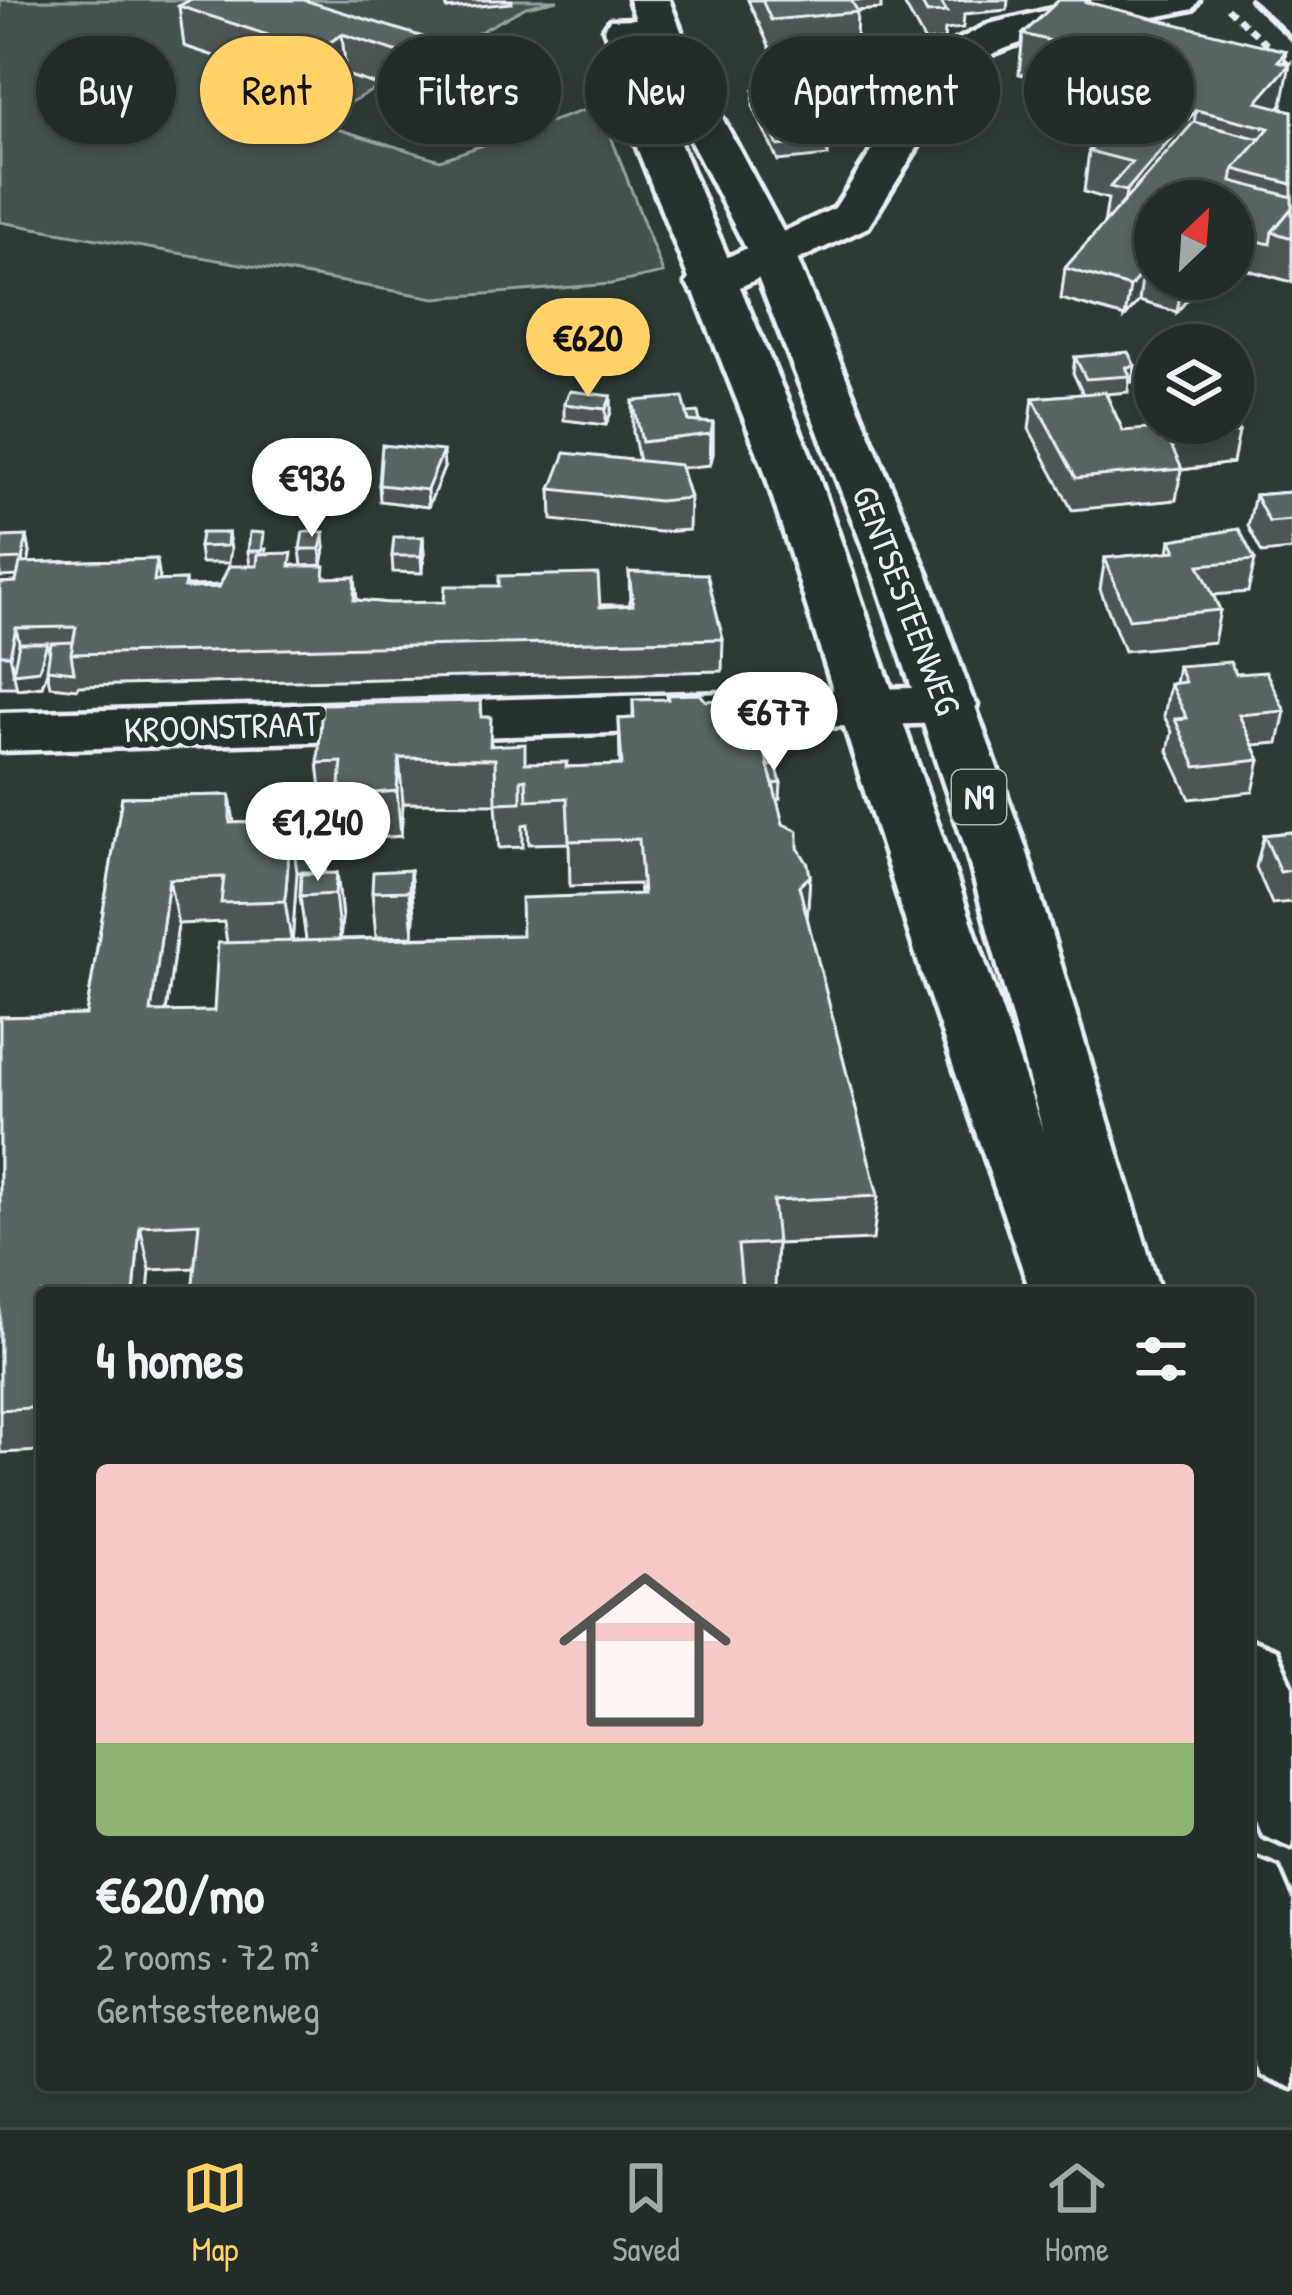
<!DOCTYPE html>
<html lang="en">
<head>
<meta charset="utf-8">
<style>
	body { margin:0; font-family:"Patrick Hand",sans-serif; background:#2a3430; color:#f1f3f6; height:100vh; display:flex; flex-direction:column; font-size:45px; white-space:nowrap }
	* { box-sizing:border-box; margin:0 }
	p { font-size:39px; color:#a2a7a8 }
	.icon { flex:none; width:66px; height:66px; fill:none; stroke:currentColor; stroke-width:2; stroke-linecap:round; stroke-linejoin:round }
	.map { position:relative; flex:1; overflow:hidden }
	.side { position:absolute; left:36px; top:1287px; width:1218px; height:804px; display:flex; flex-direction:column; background:#222c28; border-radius:12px; box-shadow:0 6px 18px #0003,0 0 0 3px #3f4845 }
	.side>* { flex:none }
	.hud { position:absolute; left:36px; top:36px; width:1221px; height:108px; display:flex; gap:24px }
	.needle { width:78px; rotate:25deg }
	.tools { position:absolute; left:1134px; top:180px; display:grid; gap:24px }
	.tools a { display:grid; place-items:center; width:120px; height:120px; border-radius:50%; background:#222c28; box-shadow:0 6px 18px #0003,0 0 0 3px #3f4845; font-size:60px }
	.price { position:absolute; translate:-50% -102px; padding:0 27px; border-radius:42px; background:#fff; color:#222; font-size:39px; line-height:78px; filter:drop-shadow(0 3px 6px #0008) }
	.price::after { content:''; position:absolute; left:50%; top:72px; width:36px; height:27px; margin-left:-18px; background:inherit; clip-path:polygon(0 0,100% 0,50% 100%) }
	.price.active { background:#ffd166; color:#111 }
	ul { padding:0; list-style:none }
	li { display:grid; align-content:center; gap:24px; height:636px; padding:0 60px }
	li+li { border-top:3px solid #3f4845 }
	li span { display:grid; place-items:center; height:372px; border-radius:12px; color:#555 }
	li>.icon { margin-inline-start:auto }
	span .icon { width:216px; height:216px; fill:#fffc; stroke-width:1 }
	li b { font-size:51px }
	h2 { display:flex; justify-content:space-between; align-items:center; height:144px; padding:0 60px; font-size:51px }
	.chip { padding:0 42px; border-radius:54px; background:#222c28; box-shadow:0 6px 18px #0003,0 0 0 3px #3f4845; font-size:42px; line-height:108px }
	.chip.active { background:#ffd166; color:#111 }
	.dock { display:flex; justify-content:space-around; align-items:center; height:168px; border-top:3px solid #3f4845; background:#222c28; font-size:33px; color:#a2a7a8 }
	.dock a { display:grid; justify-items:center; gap:6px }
	.dock .active { color:#ffd166 }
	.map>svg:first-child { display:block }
	.green { fill:#45524e; stroke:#96a2a3; stroke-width:3 }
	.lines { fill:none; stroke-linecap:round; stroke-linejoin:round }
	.minor-casing { stroke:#e8f1f8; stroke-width:9 }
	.major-casing { stroke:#e8f1f8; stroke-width:9 }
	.path { stroke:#e8f1f8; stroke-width:6; stroke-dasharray:9 6; stroke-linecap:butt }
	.minor { fill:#26332d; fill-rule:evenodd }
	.major { fill:#26332d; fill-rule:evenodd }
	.rail { stroke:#e8f1f8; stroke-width:6 }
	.wall { fill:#4d5755; stroke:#e8f1f8; stroke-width:3; fill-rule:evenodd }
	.shaded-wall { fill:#3e4745; stroke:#e8f1f8; stroke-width:3 }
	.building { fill:#596563; stroke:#e8f1f8; stroke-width:3 }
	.labels { text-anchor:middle; stroke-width:12; stroke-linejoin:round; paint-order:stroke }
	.shield { fill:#26332d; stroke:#aeb8bb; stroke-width:3 }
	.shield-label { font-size:33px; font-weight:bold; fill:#e8f1f8 }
	.street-label { font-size:36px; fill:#e8f1f8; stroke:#26332d }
</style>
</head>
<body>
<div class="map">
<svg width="1292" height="2127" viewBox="0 0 1292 2127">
	<rect width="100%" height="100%" fill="#2e3b35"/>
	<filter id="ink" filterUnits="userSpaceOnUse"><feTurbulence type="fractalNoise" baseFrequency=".00833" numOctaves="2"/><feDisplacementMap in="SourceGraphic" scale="24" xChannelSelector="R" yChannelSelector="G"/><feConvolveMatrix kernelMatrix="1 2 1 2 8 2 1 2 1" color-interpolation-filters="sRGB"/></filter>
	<g filter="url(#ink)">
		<path class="green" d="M0,0H558L526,7L314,122L440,160L599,105L663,273L611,284L435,298L0,222Z"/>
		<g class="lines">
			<defs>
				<g id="minor">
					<path d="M1090,0H1199L1193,9C1115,28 1038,24 967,68L868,227L727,293H693L686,283L693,273L835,208L936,51L989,24Z"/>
					<path d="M948,687L968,692L977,705L968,718L948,723L0,751V713Z"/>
				</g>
				<g id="major">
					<path d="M629,0H669L696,69L795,254L929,578L1025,846L1160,1293H1031L921,971L764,469L627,122L619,69L604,29L610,20L636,19ZM665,91L749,254L875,578L965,846L1043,1131L816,469L671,122Z"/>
					<path d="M1248,1639L1276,1650L1292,1686V1847L1262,1835L1248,1801Z"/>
					<path d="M1248,1856L1278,1868L1292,1901V2088L1260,2075L1248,2046Z"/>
				</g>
			</defs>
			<use href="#minor" class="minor-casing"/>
			<use href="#major" class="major-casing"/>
			<path class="path" d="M1227,8L1292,67"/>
			<use href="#minor" class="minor"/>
			<use href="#major" class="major"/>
			<path class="rail" d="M1250,0L1292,39"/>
		</g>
		<g class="wall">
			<path d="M446,0H512V3L447,9Z"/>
			<path d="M748,0H881V9L857,11L856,41L770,48Z"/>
			<path d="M902,0H1008L1007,10L964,14L963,28L945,30L944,40L925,42Z"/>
			<path d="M1059,0H1090V3L1284,62L1282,104L1280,108L1292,111V282L1233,266V201H1155V279H1204L1177,312L1139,301L1125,317L1061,299L1065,268L1104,224L1108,199L1084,192L1089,151L1126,112L1085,101L1087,92L1019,74L1023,34Z"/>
			<path d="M179,6L462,49L464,90L416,123L404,118L402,93L346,75L320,91L184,46Z"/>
			<path d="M754,91L828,141V156L778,161L753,106Z"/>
			<path d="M1075,357L1135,366L1132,382H1129L1128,392L1106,394L1123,431L1233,463L1181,470L1176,500L1072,510L1029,429L1033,398L1083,394L1073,373Z"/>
			<path d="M611,396V412L606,425L564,420V404Z"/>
			<path d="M633,401L687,413L700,422L713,423V454L710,465L681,468L690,498L689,530L659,532L552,520L551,489L639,461L633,432Z"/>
			<path d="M444,468L428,507L380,501L379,485Z"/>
			<path d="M1292,492V550L1262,553L1248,526L1255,495Z"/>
			<path d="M228,533L231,549L229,563H201L199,547Z"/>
			<path d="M27,536L30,553L28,563L157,559L160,581L185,580L186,588L220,585L250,566L248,551L266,549V554L326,578L355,577L357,600L389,603L630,605L629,572L723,639L722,671L78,686L77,689L50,686L47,671L42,686L17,689L16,687H0V583L16,582L18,576L0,577V543Z"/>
			<path d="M423,537L424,554L422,573L393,572L392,556Z"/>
			<path d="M1171,540L1255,560L1248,592L1213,595L1220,610L1214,642L1124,651L1100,589L1105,558L1169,552Z"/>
			<path d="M325,548L322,565L302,566L300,549Z"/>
			<path d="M1178,666L1236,674L1285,711L1278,743L1253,745L1260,760L1253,792L1190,799L1168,751L1172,732L1164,716L1170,684L1175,683Z"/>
			<path d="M633,700L768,766L781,783L780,799L777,800L783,824L798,848L810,876L807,918L878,1196L873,1240L777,1244L775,1287L742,1289V1293H192L195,1268L150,1270L42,1293V1451L0,1453V1017L86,1015L122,797L230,795L234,823L292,821L322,797L318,763L481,701L482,717L492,746L526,763L567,767L620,765L619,719L633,718ZM403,803L496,804L499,848L523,847V825L528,824L529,844L569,843L570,886L639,884L640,894L522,935L340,939L342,918L337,873L300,896L306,940L292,941L297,872H325L328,842L323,807H340L344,841L401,836ZM224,922L227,943L214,1011L166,1012L178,924Z"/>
			<path d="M1292,832V902L1272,904L1256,867L1264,835Z"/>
			<path d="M410,870L414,915L413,936L376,937L372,892Z"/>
		</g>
		<g class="shaded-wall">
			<path d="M342,34L346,75L320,91L317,51Z"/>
			<path d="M462,49L464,90L416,123L413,82Z"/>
			<path d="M1286,51L1282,73L1290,64L1282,104L1263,127L1257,102L1278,61Z"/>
			<path d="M1196,110L1190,151L1120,233L1126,191Z"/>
			<path d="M1143,271L1139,301L1125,317L1130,287Z"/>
			<path d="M1184,279H1204L1177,312L1182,282Z"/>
			<path d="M1135,366L1132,382H1129L1130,376L1126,367Z"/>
			<path d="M611,396V412L606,425V409Z"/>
			<path d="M713,423V454L710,465L711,434Z"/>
			<path d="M1239,432L1233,463L1181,470L1169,441Z"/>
			<path d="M443,451L444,468L428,507L427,490Z"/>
			<path d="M324,532L325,548L322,565L320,549Z"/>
			<path d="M27,536L30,553L26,576L22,559Z"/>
			<path d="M423,537L424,554L422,573L421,556Z"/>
			<path d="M16,628L23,660L47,643L51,660L42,686L17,689L10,655Z"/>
			<path d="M399,758L403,803L401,836L397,791Z"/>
			<path d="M322,797L328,842L325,872L320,827Z"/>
			<path d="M291,827L297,872L292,946L285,901Z"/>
			<path d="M410,870L414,915L413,936L409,891Z"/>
			<path d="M337,873L342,918L340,939L335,894Z"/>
			<path d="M810,876L807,921L799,886Z"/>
			<path d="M169,879L178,924L160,1057L151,1012Z"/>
			<path d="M140,1226L150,1270L148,1293H134Z"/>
		</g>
		<g class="building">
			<path d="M190,0H304L462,49L413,82L401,78L427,61L342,34L317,51L179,6Z"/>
			<path d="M762,0H851L858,12L771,20Z"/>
			<path d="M920,0H965L941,2L947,12L927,13Z"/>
			<path d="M1059,0H1088L1086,2L1286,51L1278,61L1290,64L1257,102L1292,111V184L1234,169L1269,128L1196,110L1126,191L1110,187L1132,162L1089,151L1159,79L1091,61L1099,53L1023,34Z"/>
			<path d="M802,86L828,141L778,146L754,91Z"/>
			<path d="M1194,122L1260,139L1234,169L1232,181L1292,197V208L1272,232L1270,244L1233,235V201H1155V274L1143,271L1130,287L1065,268Z"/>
			<path d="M1292,208V238L1272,232Z"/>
			<path d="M1128,352L1135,366L1126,367L1130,376L1086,379L1075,357Z"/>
			<path d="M570,391L611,396L606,409L564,404Z"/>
			<path d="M1105,392L1123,431L1234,422L1239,432L1169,441L1182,469L1076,478L1033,398Z"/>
			<path d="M683,397L689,421L713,423L711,434L642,442L633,401Z"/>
			<path d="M698,412L700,422L689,421L687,413Z"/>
			<path d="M1198,423L1199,425L1153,429L1152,427Z"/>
			<path d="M382,445L443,451L427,490L379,485Z"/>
			<path d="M565,453L680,465L690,498L659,501L551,489Z"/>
			<path d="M1292,492V520L1269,522L1255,495Z"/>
			<path d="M1239,529L1255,560L1199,565L1220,610L1129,619L1105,558L1176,551L1171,540Z"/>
			<path d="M250,532L264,533L262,551H248Z"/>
			<path d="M303,532H324L320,549H300Z"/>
			<path d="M201,533H228L227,546L199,547Z"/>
			<path d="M27,536L22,559L0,560L2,537Z"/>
			<path d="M394,537H423L421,556H392Z"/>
			<path d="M292,553L290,566H325L324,578L355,577L354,600L389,603L444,602L445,586H499V576L598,574L600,607L633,605L629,572L707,574L723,639L71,654L76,627L16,628L10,655H0V583L16,582L20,563L157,559L154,581L185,580L184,588L219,587L229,566H257L258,554Z"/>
			<path d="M220,585L219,587L188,588V586Z"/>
			<path d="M73,642L71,654L74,672L47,669L51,643Z"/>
			<path d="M19,643H47L39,670L13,673Z"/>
			<path d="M1230,662L1236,674L1266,672L1285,711L1239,715L1260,760L1196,767L1175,719L1187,718L1170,684L1185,682L1178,666Z"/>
			<path d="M700,694L706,701L751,697L783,824L798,831V848L808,864L810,876L799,886L878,1196L773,1201L777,1243L738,1245L742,1287L696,1293H192L199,1223L140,1226L134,1293H42V1407L0,1410V1017L86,1015L122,797L230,795V823L292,821L294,797H322L320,827H291L285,901L221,903L224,877L169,879L151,1012L214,1011L218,943L522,935L521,898L643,894L639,839L569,841L567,798L527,800L526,779L521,780V802L496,803L495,759L399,758L397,791L339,796L342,762L318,763L322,704L481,701V717H491L490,746L525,744V763L567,762L566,767L622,765L619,719L634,718L633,700L668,699L667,695Z"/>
			<path d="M776,765L781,783L773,784L768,766Z"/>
			<path d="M1292,832V870L1280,872L1264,835Z"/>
			<path d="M410,870L409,891L372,892L373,872Z"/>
			<path d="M337,873L335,894L300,896L301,874Z"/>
		</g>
	</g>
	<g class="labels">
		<rect class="shield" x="952" y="770" width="54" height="54" rx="9"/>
		<g class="shield-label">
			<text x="979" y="809">N9</text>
		</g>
		<g class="street-label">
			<text transform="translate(907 600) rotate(69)" y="13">GENTSESTEENWEG</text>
			<text transform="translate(222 726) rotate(-2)" y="13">KROONSTRAAT</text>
		</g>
	</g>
</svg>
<div class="tools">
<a><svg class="needle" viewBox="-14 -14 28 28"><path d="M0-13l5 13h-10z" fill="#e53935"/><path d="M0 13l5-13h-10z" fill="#a2a7a8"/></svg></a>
<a><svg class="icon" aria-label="layers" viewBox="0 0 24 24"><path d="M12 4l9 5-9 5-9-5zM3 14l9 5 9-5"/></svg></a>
</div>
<b class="price active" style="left:588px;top:400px">€620</b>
<b class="price" style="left:312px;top:540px">€936</b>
<b class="price" style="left:774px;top:774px">€677</b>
<b class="price" style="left:318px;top:884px">€1,240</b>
<div class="hud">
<a class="chip">Buy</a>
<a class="chip active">Rent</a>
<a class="chip">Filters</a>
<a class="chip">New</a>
<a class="chip">Apartment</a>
<a class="chip">House</a>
</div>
<section class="side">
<h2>4 homes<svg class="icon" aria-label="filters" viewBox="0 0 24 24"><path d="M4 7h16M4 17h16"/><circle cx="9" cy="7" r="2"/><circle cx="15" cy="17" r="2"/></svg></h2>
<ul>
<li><span style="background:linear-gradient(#f6c9c9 75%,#8fb573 0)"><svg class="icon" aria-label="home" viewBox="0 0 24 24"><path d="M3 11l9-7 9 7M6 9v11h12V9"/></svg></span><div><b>€620/mo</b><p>2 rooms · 72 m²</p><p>Gentsesteenweg</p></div></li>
</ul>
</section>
</div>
<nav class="dock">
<a class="active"><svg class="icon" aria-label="map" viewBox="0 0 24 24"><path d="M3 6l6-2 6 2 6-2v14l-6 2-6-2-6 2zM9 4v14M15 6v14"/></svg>Map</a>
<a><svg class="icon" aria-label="saved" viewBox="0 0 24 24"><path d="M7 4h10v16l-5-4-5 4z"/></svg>Saved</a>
<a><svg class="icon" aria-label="home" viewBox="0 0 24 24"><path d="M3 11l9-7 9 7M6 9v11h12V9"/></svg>Home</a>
</nav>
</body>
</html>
